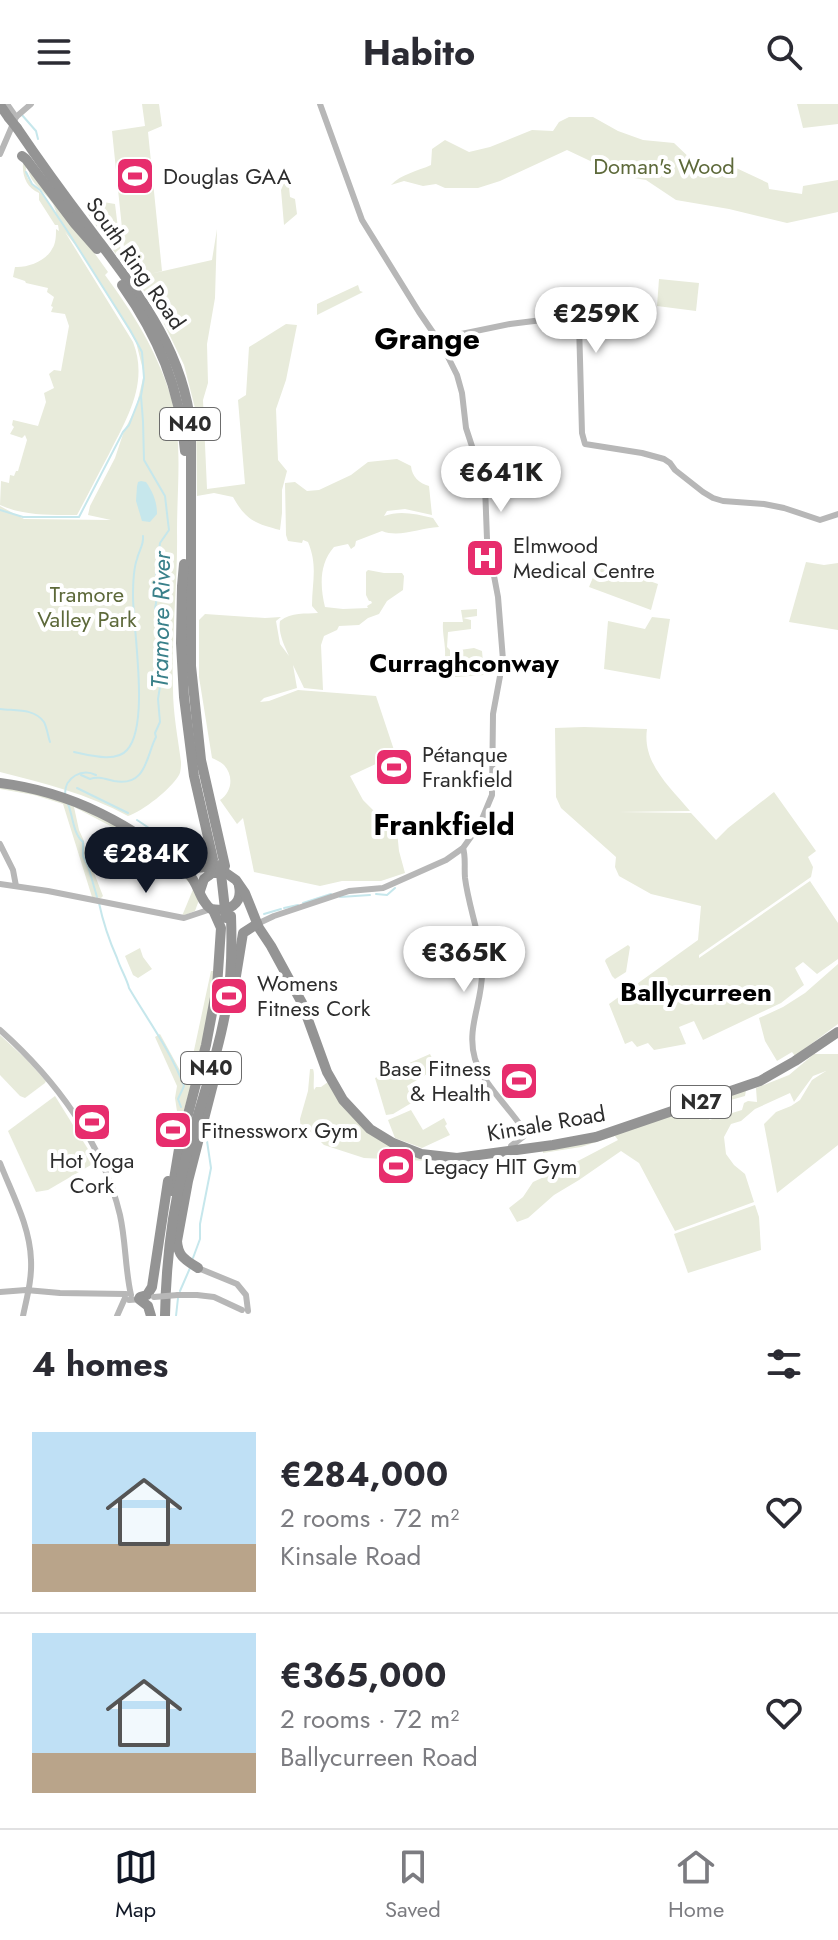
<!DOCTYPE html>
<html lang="en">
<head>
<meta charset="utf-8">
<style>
	body { margin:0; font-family:Jost,sans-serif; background:#f7f7f7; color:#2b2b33; height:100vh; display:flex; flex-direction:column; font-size:30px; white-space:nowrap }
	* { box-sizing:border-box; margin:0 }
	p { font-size:26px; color:#7c7c81 }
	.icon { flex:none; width:44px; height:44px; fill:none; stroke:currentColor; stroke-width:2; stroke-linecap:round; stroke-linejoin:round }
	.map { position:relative; height:1212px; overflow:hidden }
	.details { display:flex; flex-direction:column; background:#fff; flex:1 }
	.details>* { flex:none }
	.price { position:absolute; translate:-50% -68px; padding:0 18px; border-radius:28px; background:#fff; color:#222; font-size:26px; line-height:52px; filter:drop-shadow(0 2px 4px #0008) }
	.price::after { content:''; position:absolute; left:50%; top:48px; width:24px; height:18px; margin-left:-12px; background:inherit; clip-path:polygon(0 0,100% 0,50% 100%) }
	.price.current { background:#111827; color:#fff }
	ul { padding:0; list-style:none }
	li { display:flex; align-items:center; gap:24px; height:200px; padding:0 32px }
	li+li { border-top:2px solid #e1e1e2 }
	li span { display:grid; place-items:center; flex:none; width:224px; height:160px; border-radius:0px; color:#555 }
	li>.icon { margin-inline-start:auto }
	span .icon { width:96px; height:96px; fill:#fffc; stroke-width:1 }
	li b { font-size:34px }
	h2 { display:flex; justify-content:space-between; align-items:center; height:96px; padding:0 32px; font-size:34px }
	header { display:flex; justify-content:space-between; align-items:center; height:104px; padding:0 32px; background:#fff; font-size:36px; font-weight:700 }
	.tabs { display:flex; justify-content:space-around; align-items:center; height:112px; border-top:2px solid #e1e1e2; background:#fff; font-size:22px; color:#7c7c81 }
	.tabs a { display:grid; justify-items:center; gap:4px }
	.tabs .current { color:#111827 }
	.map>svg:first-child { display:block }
	.green { fill:#e8ebdb }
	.water { fill:#c6e7ec }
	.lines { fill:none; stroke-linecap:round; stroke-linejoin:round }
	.stream { stroke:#c6e7ec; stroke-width:2 }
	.secondary { stroke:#b7b7b7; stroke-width:6 }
	.highway { stroke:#949494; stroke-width:10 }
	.secondary-bridge { stroke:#b7b7b7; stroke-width:6 }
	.highway-bridge { stroke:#949494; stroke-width:10 }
	.labels { text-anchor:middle; stroke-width:8; stroke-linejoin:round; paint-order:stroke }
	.shield { fill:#fff; stroke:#6c6c6c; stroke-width:2 }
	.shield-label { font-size:20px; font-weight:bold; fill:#2d2d2d }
	.park-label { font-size:22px; fill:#5d693a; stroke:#fff }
	.poi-label { font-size:22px; fill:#2d2d2d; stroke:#fff; text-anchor:start }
	.street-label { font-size:22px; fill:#2d2d2d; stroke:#fff }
	.water-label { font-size:24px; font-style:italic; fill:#39808a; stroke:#fff }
	.quarter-label { font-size:26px; font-weight:bold; fill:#000; stroke:#fff }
	.district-label { font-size:30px; font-weight:bold; fill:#000; stroke:#fff }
</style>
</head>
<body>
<header><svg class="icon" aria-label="menu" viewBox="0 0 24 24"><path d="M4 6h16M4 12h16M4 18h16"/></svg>Habito<svg class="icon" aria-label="search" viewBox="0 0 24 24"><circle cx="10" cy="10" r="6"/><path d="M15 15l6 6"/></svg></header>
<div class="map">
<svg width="838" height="1212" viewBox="0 0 838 1212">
	<rect width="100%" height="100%" fill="#fff"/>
	<g class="green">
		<path d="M142,0H159L162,22L148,28L162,167L150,170L212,156L217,125L215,194L207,240L208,279L203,296L207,385L245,380L238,296L246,291L249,243L286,220L297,221L286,276L276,305L278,356L287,367L282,386V409L280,426C254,419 246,416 233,393L214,389L197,392L196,308L184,261L155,201L122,159L84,104L91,96L115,100L122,157L126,163L112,27L145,22Z"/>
		<path d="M797,0H838V20L803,24Z"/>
		<path d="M569,13H593L618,27L643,36L674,39L694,58L719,70L734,63L768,79L769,85L802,90L803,82L838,76V108L787,119L729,105L676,96L646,76L622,72L567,46L500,77L478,84H445L436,80L423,82L404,77L391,81C401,70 418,67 431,61L432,45L445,36L469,48L490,43L532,26L553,27L559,18Z"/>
		<path d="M23,60H26C25,79 32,77 41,89C47,96 52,105 57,112C56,108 55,104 53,100C45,87 29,80 28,63L75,122L108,168L105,171C133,209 157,247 171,293C183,337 177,383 177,427C178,479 171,533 173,585C173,610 178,634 181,658C181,661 181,668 179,671C172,684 142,708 128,712C88,690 44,679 0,668V402L24,415L111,416L88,411L90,402L115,354L124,327L136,304L144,270L136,238L81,148L65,128L133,238C149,279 127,314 109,350C98,370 88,391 77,411C51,411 24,412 0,401L1,377L9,379L10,371L14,372L16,367H18L27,336L25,331L22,334L10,330L14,323L12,321L13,316L38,322L46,298L44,289L54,284L49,270L54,266L61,267L69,222L65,210L51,208L53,203L51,202L54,193L47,188L48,184L26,179L25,177L13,173L15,163C27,164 46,157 52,145C56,140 56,131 56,125L59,127L58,121H55L39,96V89C27,84 22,72 23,60Z"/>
		<path d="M284,79L289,83L290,93L295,95L297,110L284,121L281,86Z"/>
		<path d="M659,175L699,179L696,207L657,202Z"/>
		<path d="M358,181L360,187L363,188L317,211V200Z"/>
		<path d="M397,355L411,362C412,373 419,379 429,382L432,411L405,405L387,407L384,412C400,406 416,410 433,414L439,423C420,424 399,434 382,427L356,437L355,442L351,445L348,440L334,443C319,460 320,482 325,503L343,505L368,504L367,502L372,499L371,497H369L366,491V468L368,466L384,469H402L404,472L403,486L387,497L379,510L368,514L359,521L339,522L337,526L324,532L321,541L323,586L304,584L293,561L297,584L264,594L260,598L269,597L298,586L376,592L395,649L393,652L350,672L363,696L375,708L396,717L399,747L405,769L381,777H342L320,782L254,768L243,714L237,720L220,696C232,688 234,672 224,661C221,658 216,656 212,654L199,573V516L205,510L265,514L281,513L276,517L280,540L289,552C284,541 278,529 280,517C292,508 305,510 318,509L312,502C312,478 318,462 308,438L303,436L302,439L288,437L286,431L285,379L295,378L307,387L319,386L351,371L368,358Z"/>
		<path d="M806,458L824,461L838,459V526L789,518Z"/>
		<path d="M599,459L658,480L651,506L589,483Z"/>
		<path d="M477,505V512L463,514L471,516V525L448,528L447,543L450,546V558L445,553C446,541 442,530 443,518H463L461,506Z"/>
		<path d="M652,513L670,515L660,575L604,565L608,517L645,525Z"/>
		<path d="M474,544L482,547L483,558L493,556L494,567L484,568V571L455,573L453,547Z"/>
		<path d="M584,623L647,625C642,659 670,683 690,707L618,708L691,709L716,736L728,724L774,688L816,747L808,753L813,763L811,773L699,851V854L810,777L838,819V855L817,870L803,858L795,864L804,881L781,899L703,936L694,917L679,923L686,940L654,946L648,939L637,943L632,937L625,940L609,900L698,836L701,802L651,790L619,772L615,763L616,753L561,704L556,693L555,624Z"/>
		<path d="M0,682L43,690L62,696L111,716L128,726L152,742L195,780L199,796L195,807L182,812L194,783L149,742L74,703L79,726L84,737L85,746L103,792L101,794L92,793L63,700L34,691L0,685Z"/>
		<path d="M628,841L630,843L626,868L615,875L612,872L605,857L606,855Z"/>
		<path d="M140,844L143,853L152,865L138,874L133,871L125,852Z"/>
		<path d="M838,860V920L795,952L792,948L777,957L765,937L759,914L783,903L805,889Z"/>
		<path d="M211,867H217L205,932L182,1013L178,1014L175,994L177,982L155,933L160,930L187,979Z"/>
		<path d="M0,931L27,956L46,977L45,979L25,994L20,992L0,971Z"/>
		<path d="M430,950L437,964L407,982L413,998L393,1010L386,1011L375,974Z"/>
		<path d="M814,950H838V1041L777,1089L764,1020L776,1008L791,1002L800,996L812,976L826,967L813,972L794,998L790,989L755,1005L741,1017L731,1020L724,1033L726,1050L734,1061L745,1070L754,1098L675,1127L639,1059L621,1047L579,1076L554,1091L528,1114L517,1118L509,1104L523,1093L533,1078L557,1067L561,1062L576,1058L618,1036L615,1032L581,1043L543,1049V1047L746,986L745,992L720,999L709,1016L742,1006L744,999L748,997L757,998L756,984L789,971Z"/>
		<path d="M310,965H313C315,970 313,980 314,986L316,983H321L328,978L347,1007L427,1054L429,1057L364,1054L324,1041L309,1026L301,1028L300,1015L308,987Z"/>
		<path d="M55,992L96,1058L48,1086L36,1088L8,1027Z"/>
		<path d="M411,1006L423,1026L444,1014L447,1020L445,1022L450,1031L422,1044L395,1034L388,1016Z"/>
		<path d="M755,1101L759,1113L761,1146L688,1169L674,1130Z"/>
	</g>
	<path class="water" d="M141,377L146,378C153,388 157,398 157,410L150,418L142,417L136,397L137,382L138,378Z"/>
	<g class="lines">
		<g class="stream">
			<path d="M22,11L36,27L38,35"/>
			<path d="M26,68L32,80L40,86L68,128L130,226L142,248L144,274L141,292L143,317L144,356L165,392L168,418L169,426L160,439L156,470V483L158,487L155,505L158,517L157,527L160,531L159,553L162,570L158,595L160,618L155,629L156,633C146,652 147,683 114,677C105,675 98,672 90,675L81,671"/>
			<path d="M0,406L23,413H79L123,328L129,321L140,293"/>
			<path d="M0,605C15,607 34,604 44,618C47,624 48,632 50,638"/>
			<path d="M74,648C89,651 116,659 127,646C150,621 133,526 133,492C133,480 133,466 137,455C139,446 144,441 143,432"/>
			<path d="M77,684L128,709"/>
			<path d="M65,690C65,673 82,664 96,671"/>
			<path d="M68,700C73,712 73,730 83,738V752L88,762L97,793"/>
			<path d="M137,716L161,732"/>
			<path d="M376,790L387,791L395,784"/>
			<path d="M340,793L370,791"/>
			<path d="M99,799C103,818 109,836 117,854C120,864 127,875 129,884C147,915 171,947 184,982L178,995L181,1003"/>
			<path d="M303,799L331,790"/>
			<path d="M284,804L298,801"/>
			<path d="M264,810L281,805"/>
			<path d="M193,1154L200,1135V1120L211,1064L207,1037"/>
			<path d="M180,1187L190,1164"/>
			<path d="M176,1212L178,1194"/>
		</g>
		<g class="secondary">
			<path d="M7,0L16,13"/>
			<path d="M0,50L16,13L31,0"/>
			<path d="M437,235L510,220L574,212L577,214L579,219L582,329L585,340L642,349L664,355L670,359L675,366L703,388L713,394L723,397L764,400L784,404L820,416L838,410"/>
			<path d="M0,740L13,766L16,782"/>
			<path d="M463,744C466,753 464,763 465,774C469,806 483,837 482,870C482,899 466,925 475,955C484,981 508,1002 523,1025L524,1032L511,1042V1046"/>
			<path d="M0,780L48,787L184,814L211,805"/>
			<path d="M257,820L274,812L349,787L383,784L446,756L463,744L480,720L492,691L493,610L503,556L498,493L487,435L485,382L466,324L462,289L457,271L443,243L419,208L362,116L320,0"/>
			<path d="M0,926C55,975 103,1039 120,1111C126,1138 125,1165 131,1191"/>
			<path d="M0,1059C12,1090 30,1122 31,1156C32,1175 27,1193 23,1212"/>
			<path d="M198,1164L237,1180L246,1191L248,1207"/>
			<path d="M0,1188L26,1186L60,1189L126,1190"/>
			<path d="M178,1191H197L214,1193L242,1206"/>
			<path d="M129,1196L142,1195"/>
			<path d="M117,1212L125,1194"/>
		</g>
		<g class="highway">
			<path d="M0,1L9,14"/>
			<path d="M17,24C40,58 64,91 89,124C135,186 183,243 191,323V562L201,656L225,762"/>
			<path d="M22,52L26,55L75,120L97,145"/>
			<path d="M122,181C158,232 180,284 185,347"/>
			<path d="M184,460L182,482L181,539L184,593L194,672L213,755L209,771"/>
			<path d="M0,679C71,688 135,721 188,769C199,780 199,796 211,805C228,808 243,801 239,782"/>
			<path d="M157,735L196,764L205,763L210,754"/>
			<path d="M200,787L204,775L212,769H226L236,776L245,789L259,824L271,842L302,899L327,968L343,996L370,1025L393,1039L421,1050L457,1054L553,1041L596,1033L760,977L795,957L838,928"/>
			<path d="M235,878L243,829L257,820"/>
			<path d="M172,1087L179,1045L206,941L217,883L221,824L213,806"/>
			<path d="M198,1164C186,1156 178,1153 177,1137L188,1077L213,980"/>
			<path d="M140,1193L147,1191L152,1183L168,1077"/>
			<path d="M139,1195L148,1202L151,1212"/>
			<path d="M165,1212C166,1163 171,1113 183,1065C196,1010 218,955 227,899C232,870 232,841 231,812"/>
		</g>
		<path class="secondary-bridge" d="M154,1193L178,1191"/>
		<g class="highway-bridge">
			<path d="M9,14L17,24"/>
			<path d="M220,761L226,814"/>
		</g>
	</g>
	<defs>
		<symbol id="stadium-square" viewBox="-11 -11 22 22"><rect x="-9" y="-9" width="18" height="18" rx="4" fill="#e72d6d" stroke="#fff"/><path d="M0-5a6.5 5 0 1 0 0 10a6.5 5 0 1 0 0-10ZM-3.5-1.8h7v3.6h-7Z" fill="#fff"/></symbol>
		<symbol id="hospital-square" viewBox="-11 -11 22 22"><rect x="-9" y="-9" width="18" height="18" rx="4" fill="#e72d6d" stroke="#fff"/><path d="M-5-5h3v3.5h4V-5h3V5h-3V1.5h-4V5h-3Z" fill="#fff"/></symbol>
	</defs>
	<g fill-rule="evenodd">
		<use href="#stadium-square" x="113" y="50" width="44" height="44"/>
		<use href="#hospital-square" x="463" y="432" width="44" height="44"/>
		<use href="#stadium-square" x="372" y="641" width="44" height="44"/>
		<use href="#stadium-square" x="207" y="870" width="44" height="44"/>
		<use href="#stadium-square" x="497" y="955" width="44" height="44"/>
		<use href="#stadium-square" x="70" y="996" width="44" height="44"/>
		<use href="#stadium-square" x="151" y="1004" width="44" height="44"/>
		<use href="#stadium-square" x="374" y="1040" width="44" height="44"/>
	</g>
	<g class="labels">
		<g class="shield">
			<rect x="160" y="304" width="60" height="32" rx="6"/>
			<rect x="181" y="948" width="60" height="32" rx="6"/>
			<rect x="671" y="982" width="60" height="32" rx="6"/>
		</g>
		<g class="shield-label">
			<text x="190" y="327">N40</text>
			<text x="211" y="971">N40</text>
			<text x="701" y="1005">N27</text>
		</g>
		<g class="park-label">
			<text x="664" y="70">Doman's Wood</text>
			<text x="87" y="498">Tramore<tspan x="87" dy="25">Valley Park</tspan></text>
		</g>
		<g class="poi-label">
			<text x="163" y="80">Douglas GAA</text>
			<text x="513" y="449">Elmwood<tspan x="513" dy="25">Medical Centre</tspan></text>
			<text x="422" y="658">Pétanque<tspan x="422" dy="25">Frankfield</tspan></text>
			<text x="257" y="887">Womens<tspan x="257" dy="25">Fitness Cork</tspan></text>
			<text x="491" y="972" text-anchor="end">Base Fitness<tspan x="491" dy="25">&amp; Health</tspan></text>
			<text x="201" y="1034">Fitnessworx Gym</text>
			<text x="92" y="1064" text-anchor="middle">Hot Yoga<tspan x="92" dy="25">Cork</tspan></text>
			<text x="424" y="1070">Legacy HIT Gym</text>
		</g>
		<g class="street-label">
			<text transform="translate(136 159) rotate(55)" y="8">South Ring Road</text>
			<text transform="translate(546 1019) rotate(-10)" y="8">Kinsale Road</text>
		</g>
		<g class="water-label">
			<text transform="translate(161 516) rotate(-89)" y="8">Tramore River</text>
		</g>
		<g class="quarter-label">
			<text x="464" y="568">Curraghconway</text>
			<text x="696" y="897">Ballycurreen</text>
		</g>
		<g class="district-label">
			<text x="427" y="245">Grange</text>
			<text x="444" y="731">Frankfield</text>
		</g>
	</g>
</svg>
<b class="price" style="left:596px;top:251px">€259K</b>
<b class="price" style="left:501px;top:410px">€641K</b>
<b class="price current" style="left:146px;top:791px">€284K</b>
<b class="price" style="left:464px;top:890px">€365K</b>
</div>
<section class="details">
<h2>4 homes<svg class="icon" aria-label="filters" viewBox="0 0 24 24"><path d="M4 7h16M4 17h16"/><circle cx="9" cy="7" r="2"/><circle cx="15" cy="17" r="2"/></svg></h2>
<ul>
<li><span style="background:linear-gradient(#bfe0f5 70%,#b9a48a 0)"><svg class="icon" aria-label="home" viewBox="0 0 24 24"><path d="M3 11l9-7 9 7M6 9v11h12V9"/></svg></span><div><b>€284,000</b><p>2 rooms · 72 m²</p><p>Kinsale Road</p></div><svg class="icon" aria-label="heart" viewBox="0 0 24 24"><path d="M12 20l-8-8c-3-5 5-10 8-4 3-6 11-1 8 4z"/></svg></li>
<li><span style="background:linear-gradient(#bfe0f5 75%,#b9a48a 0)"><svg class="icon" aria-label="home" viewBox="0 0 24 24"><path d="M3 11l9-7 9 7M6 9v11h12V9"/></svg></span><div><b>€365,000</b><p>2 rooms · 72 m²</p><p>Ballycurreen Road</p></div><svg class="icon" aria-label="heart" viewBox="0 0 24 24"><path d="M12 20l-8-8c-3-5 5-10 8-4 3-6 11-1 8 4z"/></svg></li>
</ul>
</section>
<nav class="tabs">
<a class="current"><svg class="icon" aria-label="map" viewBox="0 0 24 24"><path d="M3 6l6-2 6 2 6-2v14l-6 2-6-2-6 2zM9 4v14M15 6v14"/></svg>Map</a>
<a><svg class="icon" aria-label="saved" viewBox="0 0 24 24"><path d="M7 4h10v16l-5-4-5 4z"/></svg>Saved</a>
<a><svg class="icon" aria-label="home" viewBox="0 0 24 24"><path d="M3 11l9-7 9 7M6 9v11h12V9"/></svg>Home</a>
</nav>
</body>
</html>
